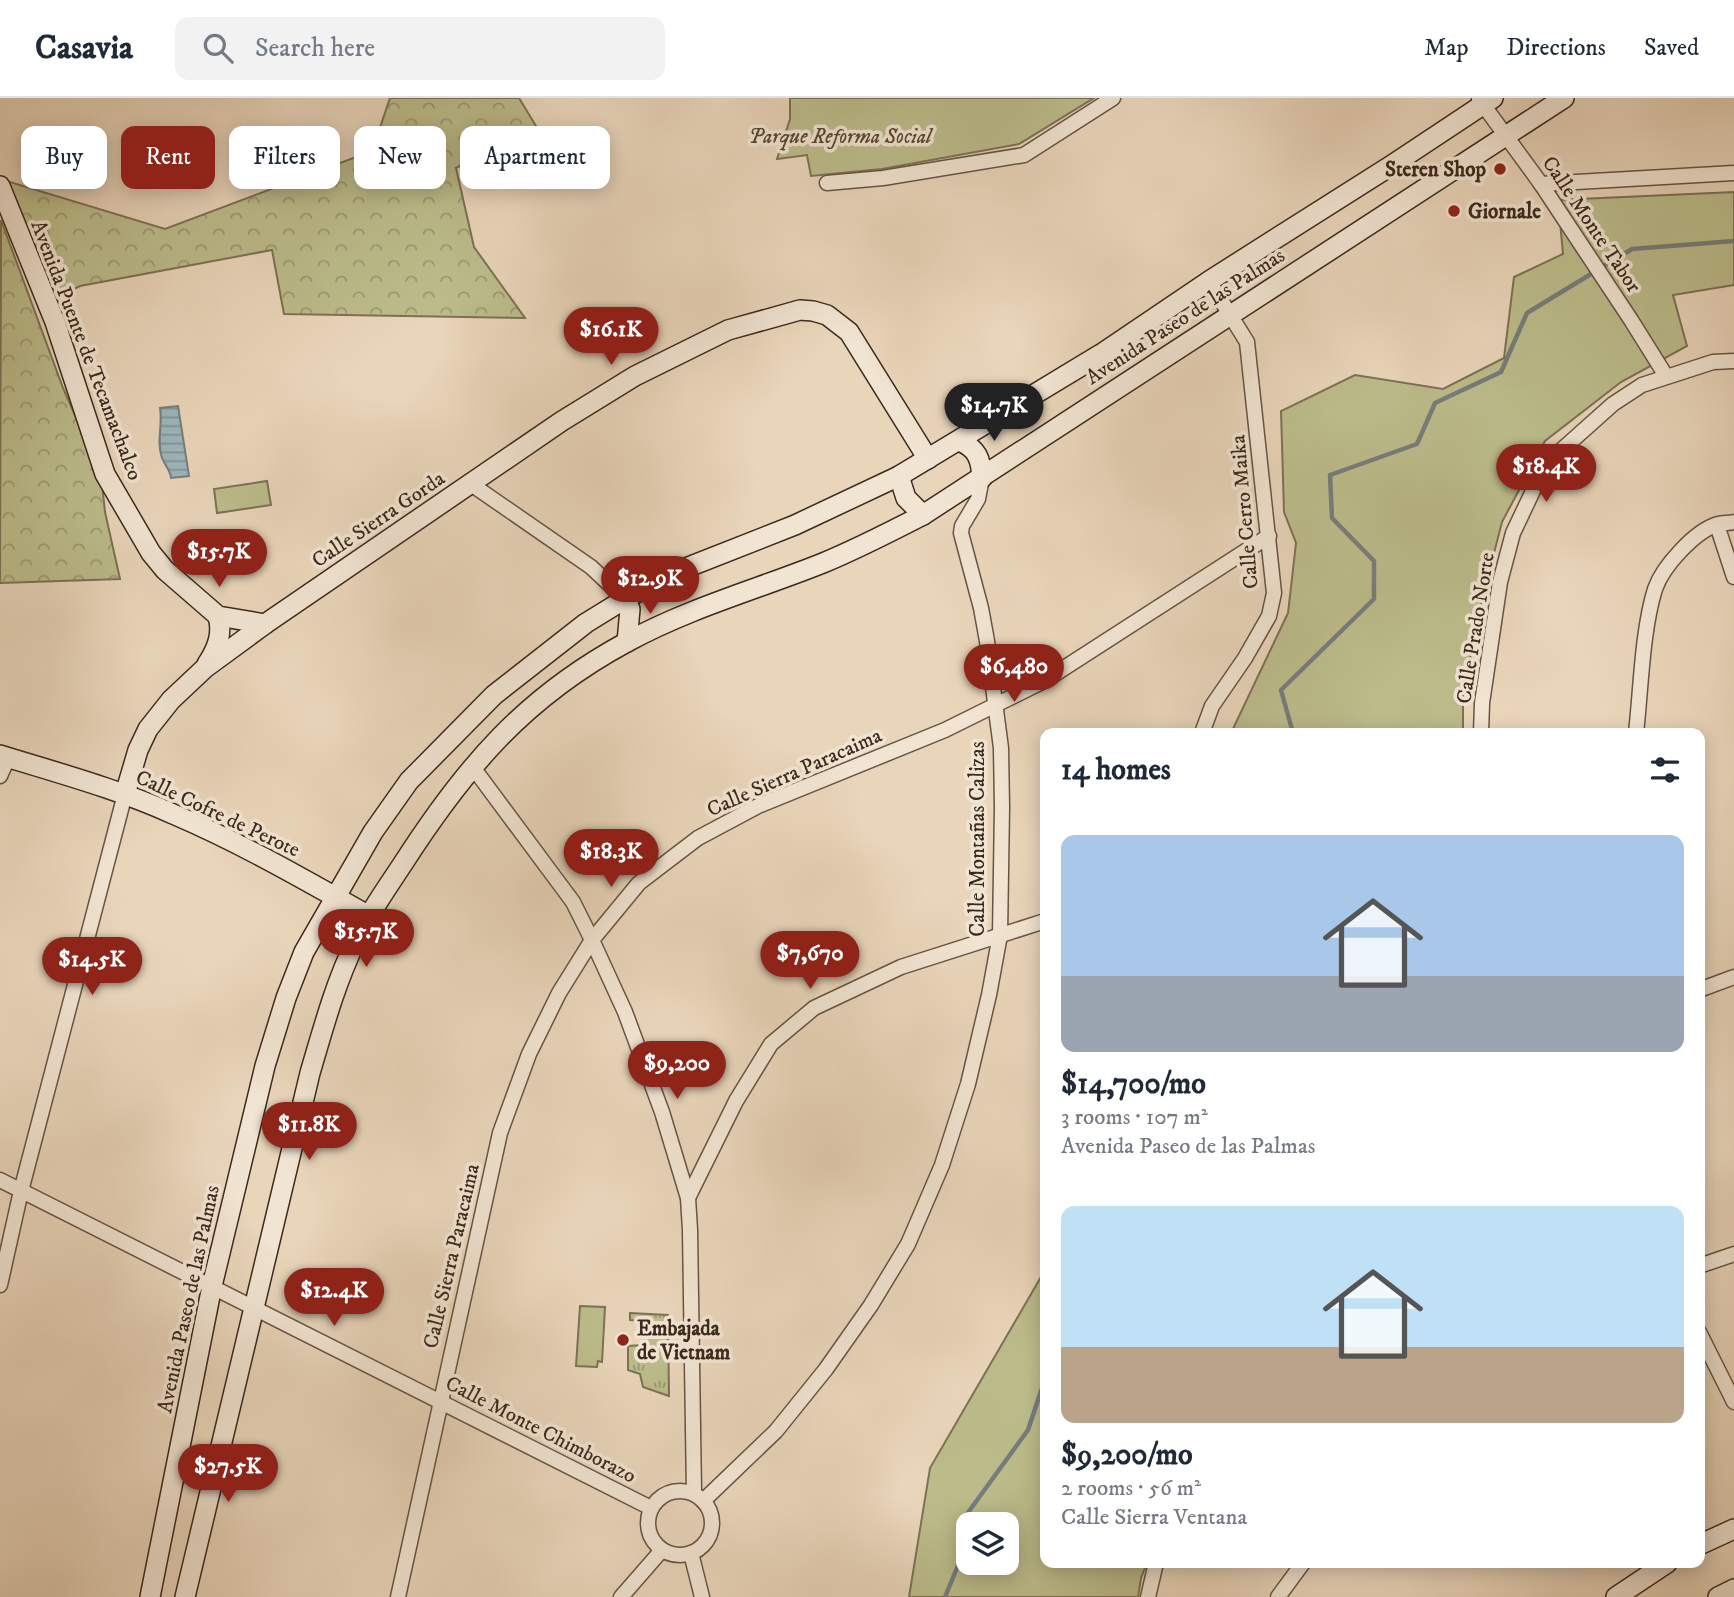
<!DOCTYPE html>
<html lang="en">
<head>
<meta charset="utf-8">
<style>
	body { margin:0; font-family:"IM FELL DW Pica",serif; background:#f2f2f3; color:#1f2937; height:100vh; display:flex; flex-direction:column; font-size:26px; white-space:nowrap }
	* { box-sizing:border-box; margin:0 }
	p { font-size:23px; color:#747a83 }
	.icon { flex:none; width:38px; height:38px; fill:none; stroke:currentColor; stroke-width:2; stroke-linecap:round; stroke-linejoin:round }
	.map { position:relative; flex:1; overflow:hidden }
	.details { position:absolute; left:1040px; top:630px; width:665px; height:840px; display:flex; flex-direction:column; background:#fff; border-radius:14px; box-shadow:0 4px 18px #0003 }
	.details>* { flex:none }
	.hud { position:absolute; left:21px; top:28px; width:665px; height:63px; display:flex; gap:14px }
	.tools { position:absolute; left:956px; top:1414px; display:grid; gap:14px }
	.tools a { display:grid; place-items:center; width:63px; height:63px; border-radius:14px; background:#fff; box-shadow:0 4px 18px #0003; font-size:35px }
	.price { position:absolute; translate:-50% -60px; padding:0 16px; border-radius:24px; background:#8f2418; color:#fff; font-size:23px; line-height:46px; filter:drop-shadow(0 2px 4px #0008) }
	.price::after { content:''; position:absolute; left:50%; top:42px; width:21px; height:16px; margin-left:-10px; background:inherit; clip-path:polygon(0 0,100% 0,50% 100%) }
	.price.on { background:#222; color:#fff }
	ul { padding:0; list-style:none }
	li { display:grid; align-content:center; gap:14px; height:371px; padding:0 21px }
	li span { display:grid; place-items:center; height:217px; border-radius:14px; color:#555 }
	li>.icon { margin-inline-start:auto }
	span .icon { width:126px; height:126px; fill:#fffc; stroke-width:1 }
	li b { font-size:30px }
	h2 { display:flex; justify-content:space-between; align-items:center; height:84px; padding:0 21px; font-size:30px }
	.chip { padding:0 24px; border-radius:14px; background:#fff; box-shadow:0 4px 18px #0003; font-size:24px; line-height:63px }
	.chip.on { background:#8f2418; color:#fff }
	header { display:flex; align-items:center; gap:42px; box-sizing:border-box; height:98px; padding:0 35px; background:#fff; border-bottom:2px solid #e0e1e3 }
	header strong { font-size:33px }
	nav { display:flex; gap:38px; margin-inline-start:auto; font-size:24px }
	.search { width:490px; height:63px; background:#f2f2f3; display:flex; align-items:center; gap:18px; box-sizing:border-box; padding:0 24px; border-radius:14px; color:#747a83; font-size:26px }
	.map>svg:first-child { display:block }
	.grass { fill:url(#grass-tufts); stroke:#7c7254; stroke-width:2 }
	.forest { fill:url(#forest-crowns); stroke:#7c7254; stroke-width:2 }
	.green { fill:#bcbc8b; stroke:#7c7254; stroke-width:2; fill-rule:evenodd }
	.water { fill:url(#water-rules); stroke:#767e7c; stroke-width:2 }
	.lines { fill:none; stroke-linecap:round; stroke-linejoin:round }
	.stream { stroke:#767e7c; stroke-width:4.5 }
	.street-casing { stroke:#675444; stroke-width:17 }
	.secondary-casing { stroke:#3c291d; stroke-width:22 }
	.street { stroke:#f1e4d2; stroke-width:14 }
	.secondary { stroke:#f1e4d2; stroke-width:19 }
	.poi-dot { fill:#8f2418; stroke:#f1e4d2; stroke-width:2.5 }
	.labels { text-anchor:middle; stroke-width:7; stroke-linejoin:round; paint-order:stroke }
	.park-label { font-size:21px; font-style:italic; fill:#564633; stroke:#f1e4d2 }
	.poi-label { font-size:21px; font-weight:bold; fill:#3c291d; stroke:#f1e4d2; text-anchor:start }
	.street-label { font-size:21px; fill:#3c291d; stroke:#f1e4d2 }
</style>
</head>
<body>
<header>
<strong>Casavia</strong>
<div class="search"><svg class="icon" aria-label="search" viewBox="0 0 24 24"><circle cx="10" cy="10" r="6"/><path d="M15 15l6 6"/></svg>Search here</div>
<nav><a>Map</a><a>Directions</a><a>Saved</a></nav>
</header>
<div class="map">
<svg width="1734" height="1499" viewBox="0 0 1734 1499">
	<defs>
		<pattern id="grass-tufts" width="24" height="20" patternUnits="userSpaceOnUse" patternTransform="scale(1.75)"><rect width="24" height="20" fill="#bcbc8b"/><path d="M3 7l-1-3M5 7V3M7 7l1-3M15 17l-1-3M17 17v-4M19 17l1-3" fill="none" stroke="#9a9971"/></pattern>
		<pattern id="forest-crowns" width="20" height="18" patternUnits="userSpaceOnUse" patternTransform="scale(1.75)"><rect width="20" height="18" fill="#bcbc8b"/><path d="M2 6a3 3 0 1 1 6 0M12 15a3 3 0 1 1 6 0" fill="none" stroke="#9a9971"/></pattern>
		<pattern id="water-rules" width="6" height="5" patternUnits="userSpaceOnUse" patternTransform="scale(1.75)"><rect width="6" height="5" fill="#9cb6bb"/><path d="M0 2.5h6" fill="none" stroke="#809497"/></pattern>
	</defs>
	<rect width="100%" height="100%" fill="#e9d5ba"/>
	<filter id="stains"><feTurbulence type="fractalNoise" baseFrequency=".00286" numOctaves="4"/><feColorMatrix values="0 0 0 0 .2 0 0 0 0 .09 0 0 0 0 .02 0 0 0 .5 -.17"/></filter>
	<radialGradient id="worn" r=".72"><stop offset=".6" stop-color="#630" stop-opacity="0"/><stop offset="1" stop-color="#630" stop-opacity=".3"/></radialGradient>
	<path class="grass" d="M630,1215L668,1217L669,1298L643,1289L640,1276L628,1272V1248L644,1247L645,1223L630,1222Z"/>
	<g class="forest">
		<path d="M390,0H519L536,28L456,70L474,149L525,220L284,216L272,152L80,188L44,206L0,81L165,131L372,53Z"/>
		<path d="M1,122L63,290L101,377L105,414L120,481L0,485Z"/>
	</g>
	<g class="green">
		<path d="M790,0H1094L1019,46L882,71L811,78L807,57L777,61L790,21Z"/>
		<path d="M1734,94V187L1673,197L1687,248L1621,284L1545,343L1502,424L1483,498L1463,594V635H1231L1288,515L1296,445L1284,414L1281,313L1355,277L1443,291L1504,260L1514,179L1563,156L1558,102Z"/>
		<path d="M267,383L271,407L217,415L214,391Z"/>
		<path d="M1045,1172V1465H1147L1141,1480L1138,1499H909L930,1370ZM968,1426H1006V1465H968Z"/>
		<path d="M580,1208L605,1209L602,1264L598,1263L597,1269L576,1268Z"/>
	</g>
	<path class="water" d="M178,308L189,378L171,380C170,371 165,368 162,360C156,343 163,327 160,310Z"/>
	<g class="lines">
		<g class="stream">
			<path d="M1293,635L1281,592L1374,501V463L1332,420L1330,377L1417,346L1435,305L1501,274L1527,215L1632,151L1734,143"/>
			<path d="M945,1499L964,1453L967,1416L1028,1332L1045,1281"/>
		</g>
		<defs>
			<g id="street">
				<path d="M1479,1L1541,86L1631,222L1666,278"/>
				<path d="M827,85L883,80L1024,57L1113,0"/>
				<path d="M1541,86L1734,75"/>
				<path d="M471,386L591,469L625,501"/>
				<path d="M1717,427L1734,479"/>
				<path d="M1202,635L1212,608L1245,560L1269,518L1274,495L1247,244L1209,183"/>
				<path d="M1481,635L1482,605L1500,484L1513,435L1540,378L1557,356L1613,306L1642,287L1713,264L1734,263"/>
				<path d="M1636,635C1641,591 1642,533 1655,491C1663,468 1695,433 1718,426C1723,425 1729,425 1734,424"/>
				<path d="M472,668L573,804L592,842L625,914L662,1014L688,1100L690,1132L694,1396"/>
				<path d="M0,678L8,660"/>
				<path d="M1699,892L1734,879"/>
				<path d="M0,1082L651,1410"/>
				<path d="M688,1100L736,1003L771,946L814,910L901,869L1045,823"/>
				<path d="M1699,1168L1734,1156"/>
				<path d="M0,1187L21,1093L125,696"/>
				<path d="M1699,1234L1734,1304"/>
				<circle cx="680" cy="1425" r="32"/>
				<path d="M703,1403L776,1333L826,1271L871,1207L908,1146L942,1067L968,986L989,897L1000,837L1002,709L1001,650L987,543L981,510L961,435L962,428L978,401L982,380"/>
				<path d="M691,1455L702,1499"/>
				<path d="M398,1499L500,1035L529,956L559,895L592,842L639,785L698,740L758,708L945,632L1044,583L1269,438"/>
				<path d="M621,1499L662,1452"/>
				<path d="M1148,1499L1156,1465"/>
				<path d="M1278,1499L1303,1465"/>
			</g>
			<g id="secondary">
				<path d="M0,88L55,224L105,376L151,455L165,472L218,518L265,526"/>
				<path d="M959,343C977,350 981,361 982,380"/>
				<path d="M899,378L906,400L923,417"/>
				<path d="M625,501L630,511L627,544"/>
				<path d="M207,566C217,551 223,536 218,518"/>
				<path d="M0,657C58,675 118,691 173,716C241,745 305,782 369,818"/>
				<path d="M125,696L138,652L148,631L171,602L205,570L265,526L562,323L635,278L728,232L800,212L813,213L827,217L849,234L928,361"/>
				<path d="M1699,1447L1734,1431"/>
				<path d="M150,1499L212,1188L265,968L286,900L304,854L373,734L409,683L494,597L586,525L625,501L673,475L795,427L899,378L1101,256L1209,183L1392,67L1493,0"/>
				<path d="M185,1499L310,975C323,931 335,886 355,845C368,816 387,790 404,764C466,668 525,599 627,544C689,510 758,491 823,465C857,451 890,434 923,417L1564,0"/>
				<path d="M1616,1499L1667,1465"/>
				<path d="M1718,1499L1734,1491"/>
			</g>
		</defs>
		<use href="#street" class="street-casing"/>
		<use href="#secondary" class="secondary-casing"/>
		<use href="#street" class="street"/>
		<use href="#secondary" class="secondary"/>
	</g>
	<g class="poi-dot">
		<circle cx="1500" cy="71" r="7"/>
		<circle cx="1454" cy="113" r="7"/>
		<circle cx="623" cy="1242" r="7"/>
	</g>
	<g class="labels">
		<g class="park-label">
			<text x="840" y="45">Parque Reforma Social</text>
		</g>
		<g class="poi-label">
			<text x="1486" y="78" text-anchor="end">Steren Shop</text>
			<text x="1468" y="120">Giornale</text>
			<text x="637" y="1237">Embajada<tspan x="637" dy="24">de Vietnam</tspan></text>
		</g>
		<g class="street-label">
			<text transform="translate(1592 126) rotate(56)" y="7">Calle Monte Tabor</text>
			<text transform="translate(1185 218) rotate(-33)" y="7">Avenida Paseo de las Palmas</text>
			<text transform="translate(87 252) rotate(69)" y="7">Avenida Puente de Tecamachalco</text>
			<text transform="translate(1244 414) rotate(-95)" y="7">Calle Cerro Maika</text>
			<text transform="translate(378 421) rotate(-34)" y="7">Calle Sierra Gorda</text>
			<text transform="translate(1475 530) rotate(-81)" y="7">Calle Prado Norte</text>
			<text transform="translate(794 674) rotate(-24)" y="7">Calle Sierra Paracaima</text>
			<text transform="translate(218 715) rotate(25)" y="7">Calle Cofre de Perote</text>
			<text transform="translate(977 741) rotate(-90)" y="7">Calle Montañas Calizas</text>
			<text transform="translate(451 1158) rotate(-77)" y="7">Calle Sierra Paracaima</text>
			<text transform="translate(188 1201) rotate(-78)" y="7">Avenida Paseo de las Palmas</text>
			<text transform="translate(541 1331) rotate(27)" y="7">Calle Monte Chimborazo</text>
		</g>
	</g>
	<rect width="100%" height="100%" filter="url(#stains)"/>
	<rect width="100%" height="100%" fill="url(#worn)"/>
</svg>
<div class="tools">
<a><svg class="icon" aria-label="layers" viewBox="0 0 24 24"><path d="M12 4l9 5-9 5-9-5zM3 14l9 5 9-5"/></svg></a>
</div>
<b class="price" style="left:611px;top:269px">$16.1K</b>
<b class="price on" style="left:994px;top:345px">$14.7K</b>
<b class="price" style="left:1546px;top:406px">$18.4K</b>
<b class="price" style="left:219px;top:491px">$15.7K</b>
<b class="price" style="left:650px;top:518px">$12.9K</b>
<b class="price" style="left:1014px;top:606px">$6,480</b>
<b class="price" style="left:611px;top:791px">$18.3K</b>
<b class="price" style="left:366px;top:871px">$15.7K</b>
<b class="price" style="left:810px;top:893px">$7,670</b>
<b class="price" style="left:92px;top:899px">$14.5K</b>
<b class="price" style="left:677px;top:1003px">$9,200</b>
<b class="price" style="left:309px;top:1064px">$11.8K</b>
<b class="price" style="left:334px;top:1230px">$12.4K</b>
<b class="price" style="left:228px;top:1406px">$27.5K</b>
<div class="hud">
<a class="chip">Buy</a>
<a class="chip on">Rent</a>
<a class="chip">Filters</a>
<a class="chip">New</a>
<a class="chip">Apartment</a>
</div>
<section class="details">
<h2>14 homes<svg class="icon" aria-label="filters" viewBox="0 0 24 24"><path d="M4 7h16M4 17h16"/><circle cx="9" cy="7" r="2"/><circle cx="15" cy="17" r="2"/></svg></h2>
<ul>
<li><span style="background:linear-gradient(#a9c7e8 65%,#9aa5b1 0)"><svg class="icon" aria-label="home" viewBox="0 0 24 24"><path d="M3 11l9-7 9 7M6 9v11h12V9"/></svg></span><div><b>$14,700/mo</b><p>3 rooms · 107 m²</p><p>Avenida Paseo de las Palmas</p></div></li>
<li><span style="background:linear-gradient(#bfe0f5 65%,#b9a48a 0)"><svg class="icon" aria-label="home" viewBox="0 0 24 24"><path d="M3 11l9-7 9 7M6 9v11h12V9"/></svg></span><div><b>$9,200/mo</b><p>2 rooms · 56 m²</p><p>Calle Sierra Ventana</p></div></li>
</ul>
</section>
</div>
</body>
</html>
